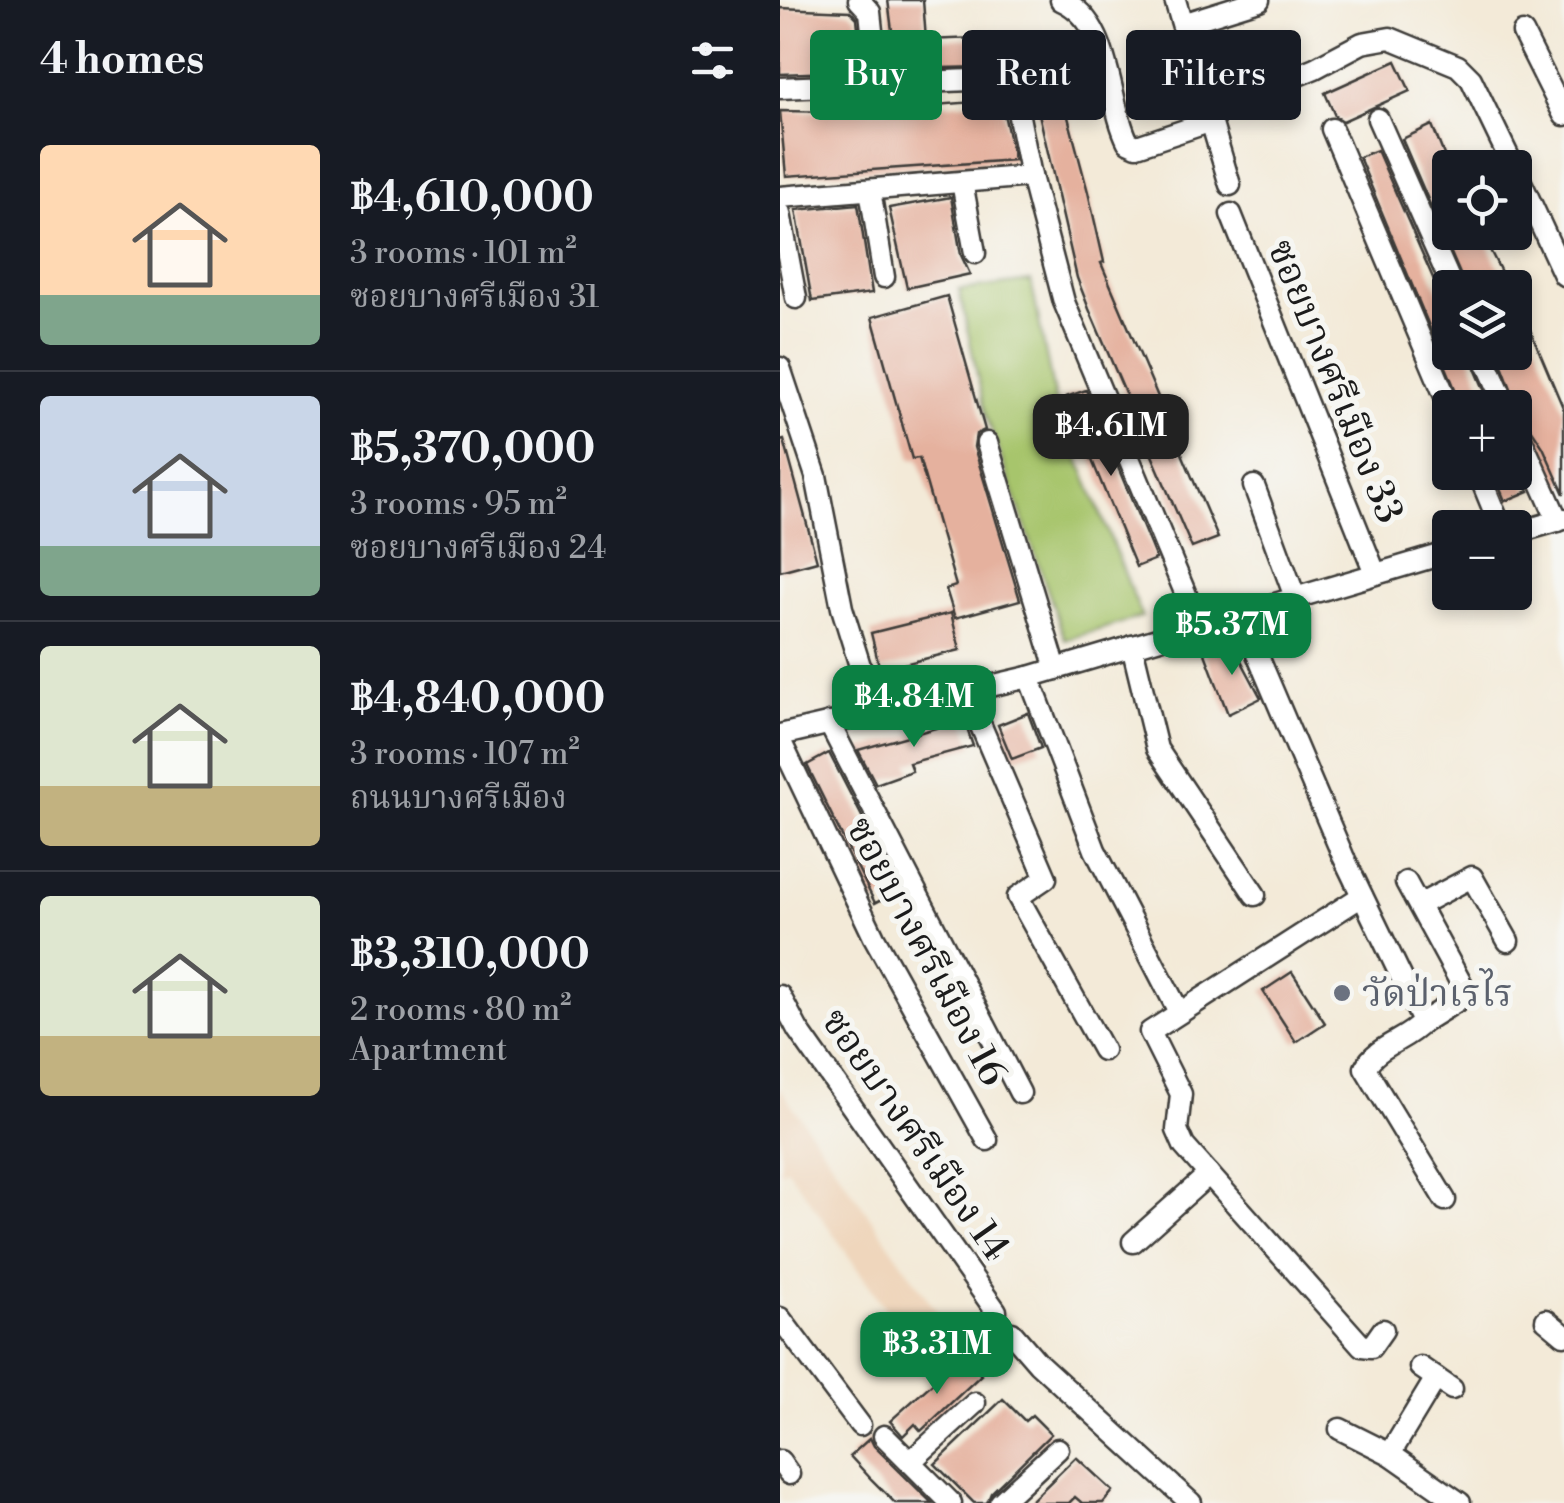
<!DOCTYPE html>
<html lang="en">
<head>
<meta charset="utf-8">
<style>
	body { margin:0; font-family:"Libre Bodoni","Noto Serif Thai",serif; background:#20242c; color:#f1f3f6; height:100vh; display:flex; flex-direction:column; font-size:38px; white-space:nowrap }
	* { box-sizing:border-box; margin:0 }
	p { font-size:32px; color:#9ea1a6 }
	.icon { flex:none; width:55px; height:55px; fill:none; stroke:currentColor; stroke-width:2; stroke-linecap:round; stroke-linejoin:round }
	.map { position:relative; flex:1; overflow:hidden }
	.details { display:flex; flex-direction:column; background:#171b24; width:780px }
	.details>* { flex:none }
	.top-card { position:absolute; left:30px; top:30px; width:602px; height:90px; display:flex; gap:20px }
	.buttons { position:absolute; left:652px; top:150px; display:grid; gap:20px }
	.buttons a { display:grid; place-items:center; width:100px; height:100px; border-radius:10px; background:#171b24; box-shadow:0 5px 15px #0003; font-size:50px }
	.price { position:absolute; translate:-50% -85px; padding:0 22px; border-radius:20px; background:#0b8043; color:#fff; font-size:32px; line-height:65px; filter:drop-shadow(0 2px 5px #0008) }
	.price::after { content:''; position:absolute; left:50%; top:60px; width:30px; height:22px; margin-left:-15px; background:inherit; clip-path:polygon(0 0,100% 0,50% 100%) }
	.price.active { background:#222; color:#fff }
	ul { padding:0; list-style:none }
	li { display:flex; align-items:center; gap:30px; height:250px; padding:0 40px }
	li+li { border-top:2px solid #363941 }
	li span { display:grid; place-items:center; flex:none; width:280px; height:200px; border-radius:10px; color:#555 }
	li>.icon { margin-inline-start:auto }
	span .icon { width:120px; height:120px; fill:#fffc; stroke-width:1 }
	li b { font-size:42px }
	h2 { display:flex; justify-content:space-between; align-items:center; height:120px; padding:0 40px; font-size:42px }
	.tag { padding:0 35px; border-radius:10px; background:#171b24; box-shadow:0 5px 15px #0003; font-size:35px; line-height:90px }
	.tag.active { background:#0b8043; color:#fff }
	main { display:flex; flex:1; min-height:0 }
	.map>svg:first-child { display:block }
	.built { fill:#efd6bc }
	.green { fill:#a7c56c; stroke:#627044; stroke-width:2.5 }
	.building { fill:#e5b19e }
	.lines { fill:none; stroke-linecap:round; stroke-linejoin:round }
	.minor-casing { stroke:#3c3b38; stroke-width:25 }
	.minor { stroke:#fff; stroke-width:20 }
	.worship-dot { fill:#6b7280; stroke:#f6f6f2; stroke-width:4 }
	.labels { text-anchor:middle; stroke-width:10; stroke-linejoin:round; paint-order:stroke }
	.street-label { font-size:38px; fill:#1c1c1c; stroke:#f6f6f2 }
	.worship-label { font-size:38px; fill:#5b616d; stroke:#f6f6f2; text-anchor:start }
</style>
</head>
<body>
<main>
<section class="details">
<h2>4 homes<svg class="icon" aria-label="filters" viewBox="0 0 24 24"><path d="M4 7h16M4 17h16"/><circle cx="9" cy="7" r="2"/><circle cx="15" cy="17" r="2"/></svg></h2>
<ul>
<li><span style="background:linear-gradient(#ffd9b3 75%,#7fa58c 0)"><svg class="icon" aria-label="home" viewBox="0 0 24 24"><path d="M3 11l9-7 9 7M6 9v11h12V9"/></svg></span><div><b>฿4,610,000</b><p>3 rooms · 101 m²</p><p>ซอยบางศรีเมือง 31</p></div></li>
<li><span style="background:linear-gradient(#c9d6e8 75%,#7fa58c 0)"><svg class="icon" aria-label="home" viewBox="0 0 24 24"><path d="M3 11l9-7 9 7M6 9v11h12V9"/></svg></span><div><b>฿5,370,000</b><p>3 rooms · 95 m²</p><p>ซอยบางศรีเมือง 24</p></div></li>
<li><span style="background:linear-gradient(#dfe7d0 70%,#c2b280 0)"><svg class="icon" aria-label="home" viewBox="0 0 24 24"><path d="M3 11l9-7 9 7M6 9v11h12V9"/></svg></span><div><b>฿4,840,000</b><p>3 rooms · 107 m²</p><p>ถนนบางศรีเมือง</p></div></li>
<li><span style="background:linear-gradient(#dfe7d0 70%,#c2b280 0)"><svg class="icon" aria-label="home" viewBox="0 0 24 24"><path d="M3 11l9-7 9 7M6 9v11h12V9"/></svg></span><div><b>฿3,310,000</b><p>2 rooms · 80 m²</p><p>Apartment</p></div></li>
</ul>
</section>
<div class="map">
<svg width="784" height="1503" viewBox="0 0 784 1503">
	<rect width="100%" height="100%" fill="#f6f6f2"/>
	<filter id="ink" filterUnits="userSpaceOnUse"><feTurbulence type="fractalNoise" baseFrequency=".01" numOctaves="2"/><feDisplacementMap in="SourceGraphic" scale="20" xChannelSelector="R" yChannelSelector="G"/><feConvolveMatrix kernelMatrix="1 2 1 2 8 2 1 2 1" color-interpolation-filters="sRGB"/></filter>
	<filter id="wash" filterUnits="userSpaceOnUse"><feTurbulence type="fractalNoise" baseFrequency=".0048" numOctaves="4" result="noise"/><feDisplacementMap in="SourceGraphic" scale="40" xChannelSelector="R" yChannelSelector="G"/><feGaussianBlur stdDeviation="2.25" result="paint"/><feColorMatrix in="noise" values="0 0 0 0 0 0 0 0 0 0 0 0 0 0 0 0 0 1.4 0 .05"/><feComposite in="paint" operator="in"/></filter>
	<g filter="url(#wash)">
		<rect width="100%" height="100%" fill="#f3ead8"/>
		<path class="built" d="M0,1088L180,1345L150,1372L7,1168L0,1172Z"/>
		<path class="green" d="M251,281L275,400L362,617L285,640L205,412L179,290Z"/>
		<g id="blocks">
			<g class="building">
				<path d="M108,0H143L146,40L272,35L276,83H279L308,192L324,262L321,263L438,538L412,548L309,309L297,278L248,66L117,69Z"/>
				<path d="M0,8L70,11L77,18L82,71L0,74Z"/>
				<path d="M616,61L630,91L563,121L555,116L545,93Z"/>
				<path d="M221,100L234,160L6,176L0,111L62,112Z"/>
				<path d="M652,125L670,170V232H701L723,276L700,288H686L622,139Z"/>
				<path d="M597,150L660,294L670,301V352H688L712,408H683L579,157Z"/>
				<path d="M171,197L181,255L190,274L127,288L109,208Z"/>
				<path d="M78,204L92,293L32,301L16,210Z"/>
				<path d="M735,294L784,410V494L763,447L740,412L717,352H735Z"/>
				<path d="M167,296L205,430L196,434L194,447L240,600L175,618L166,589L176,586L139,458L132,459L92,317Z"/>
				<path d="M306,390L376,559L356,567L286,397Z"/>
				<path d="M4,440L37,561L0,571V441Z"/>
				<path d="M735,459L749,491L725,501L713,472H735Z"/>
				<path d="M171,613L180,650L100,670L91,633Z"/>
				<path d="M453,645L481,698L448,714L424,651Z"/>
				<path d="M248,713L261,748L232,759L218,725Z"/>
				<path d="M184,720L193,746L129,763L132,771L96,784L78,750Z"/>
				<path d="M49,753L120,890L95,903L27,765Z"/>
				<path d="M512,972L545,1023L516,1042L483,991Z"/>
				<path d="M183,1356L201,1375L141,1431L135,1424L123,1436L110,1421Z"/>
				<path d="M223,1399L245,1421L252,1415L271,1434L211,1493L207,1503H194L155,1464Z"/>
				<path d="M90,1438L94,1446L152,1503H115L91,1479L70,1456Z"/>
				<path d="M296,1457L333,1491L323,1503H302L295,1497L289,1503H249Z"/>
			</g>
		</g>
	</g>
	<g filter="url(#ink)">
		<use href="#blocks" fill-opacity="0" stroke="#3c3b38" stroke-width="2.5"/>
		<g class="lines">
			<defs>
				<g id="minor">
					<path d="M79,0L90,12L98,87"/>
					<path d="M281,0C333,23 326,98 348,142L357,146L432,121"/>
					<path d="M395,0L450,185"/>
					<path d="M405,23L479,0"/>
					<path d="M743,33L784,115"/>
					<path d="M0,88L215,79L228,85L235,97L251,176L284,302L419,626"/>
					<path d="M430,111L535,68L582,43L610,38L678,66L691,79L734,168"/>
					<path d="M598,119L673,288"/>
					<path d="M552,129L670,408"/>
					<path d="M735,169L784,275"/>
					<path d="M182,182L195,253"/>
					<path d="M90,190L104,277"/>
					<path d="M0,197L251,176"/>
					<path d="M0,213L16,298"/>
					<path d="M451,214L595,573"/>
					<path d="M702,352L727,408"/>
					<path d="M0,368L36,476L62,608L94,711"/>
					<path d="M735,425L778,521"/>
					<path d="M207,443L276,669"/>
					<path d="M698,472L721,528"/>
					<path d="M474,486L515,597"/>
					<path d="M735,533L784,519"/>
					<path d="M460,614L563,856L643,1022C626,1041 597,1045 585,1068L665,1200"/>
					<path d="M352,646L377,749L475,895"/>
					<path d="M249,677L315,850L399,1012"/>
					<path d="M186,691L266,878L238,897L323,1050"/>
					<path d="M49,723L240,1093"/>
					<path d="M0,735L249,677L670,552"/>
					<path d="M0,740L94,937L207,1140"/>
					<path d="M626,882L682,985L677,1001L643,1022"/>
					<path d="M582,896L370,1032L401,1094L397,1130L404,1146L582,1346L591,1347L603,1330"/>
					<path d="M639,905L692,877L728,941"/>
					<path d="M0,996L18,1030L216,1311"/>
					<path d="M353,1242L429,1174"/>
					<path d="M0,1318L80,1425"/>
					<path d="M766,1320L784,1335"/>
					<path d="M232,1333L258,1363L411,1503"/>
					<path d="M640,1367L672,1389"/>
					<path d="M560,1429L610,1454L680,1503"/>
					<path d="M104,1436L171,1503"/>
					<path d="M610,1454L656,1378"/>
					<path d="M0,1461L9,1474"/>
					<path d="M130,1462L195,1403"/>
					<path d="M220,1503L278,1449"/>
				</g>
			</defs>
			<use href="#minor" class="minor-casing"/>
			<use href="#minor" class="minor"/>
		</g>
	</g>
	<circle class="worship-dot" cx="562" cy="993" r="10"/>
	<g class="labels">
		<g class="street-label">
			<text transform="translate(556 381) rotate(68)" y="13">ซอยบางศรีเมือง 33</text>
			<text transform="translate(147 951) rotate(62)" y="13">ซอยบางศรีเมือง 16</text>
			<text transform="translate(136 1134) rotate(55)" y="13">ซอยบางศรีเมือง 14</text>
		</g>
		<g class="worship-label">
			<text x="582" y="1006">วัดป่าเรไร</text>
		</g>
	</g>
</svg>
<div class="buttons">
<a><svg class="icon" aria-label="locate" viewBox="0 0 24 24"><circle cx="12" cy="12" r="6"/><path d="M12 2v4M12 18v4M2 12h4M18 12h4"/></svg></a>
<a><svg class="icon" aria-label="layers" viewBox="0 0 24 24"><path d="M12 4l9 5-9 5-9-5zM3 14l9 5 9-5"/></svg></a>
<a>+</a>
<a>−</a>
</div>
<b class="price active" style="left:331px;top:479px">฿4.61M</b>
<b class="price" style="left:452px;top:678px">฿5.37M</b>
<b class="price" style="left:134px;top:750px">฿4.84M</b>
<b class="price" style="left:157px;top:1397px">฿3.31M</b>
<div class="top-card">
<a class="tag active">Buy</a>
<a class="tag">Rent</a>
<a class="tag">Filters</a>
</div>
</div>
</main>
</body>
</html>
